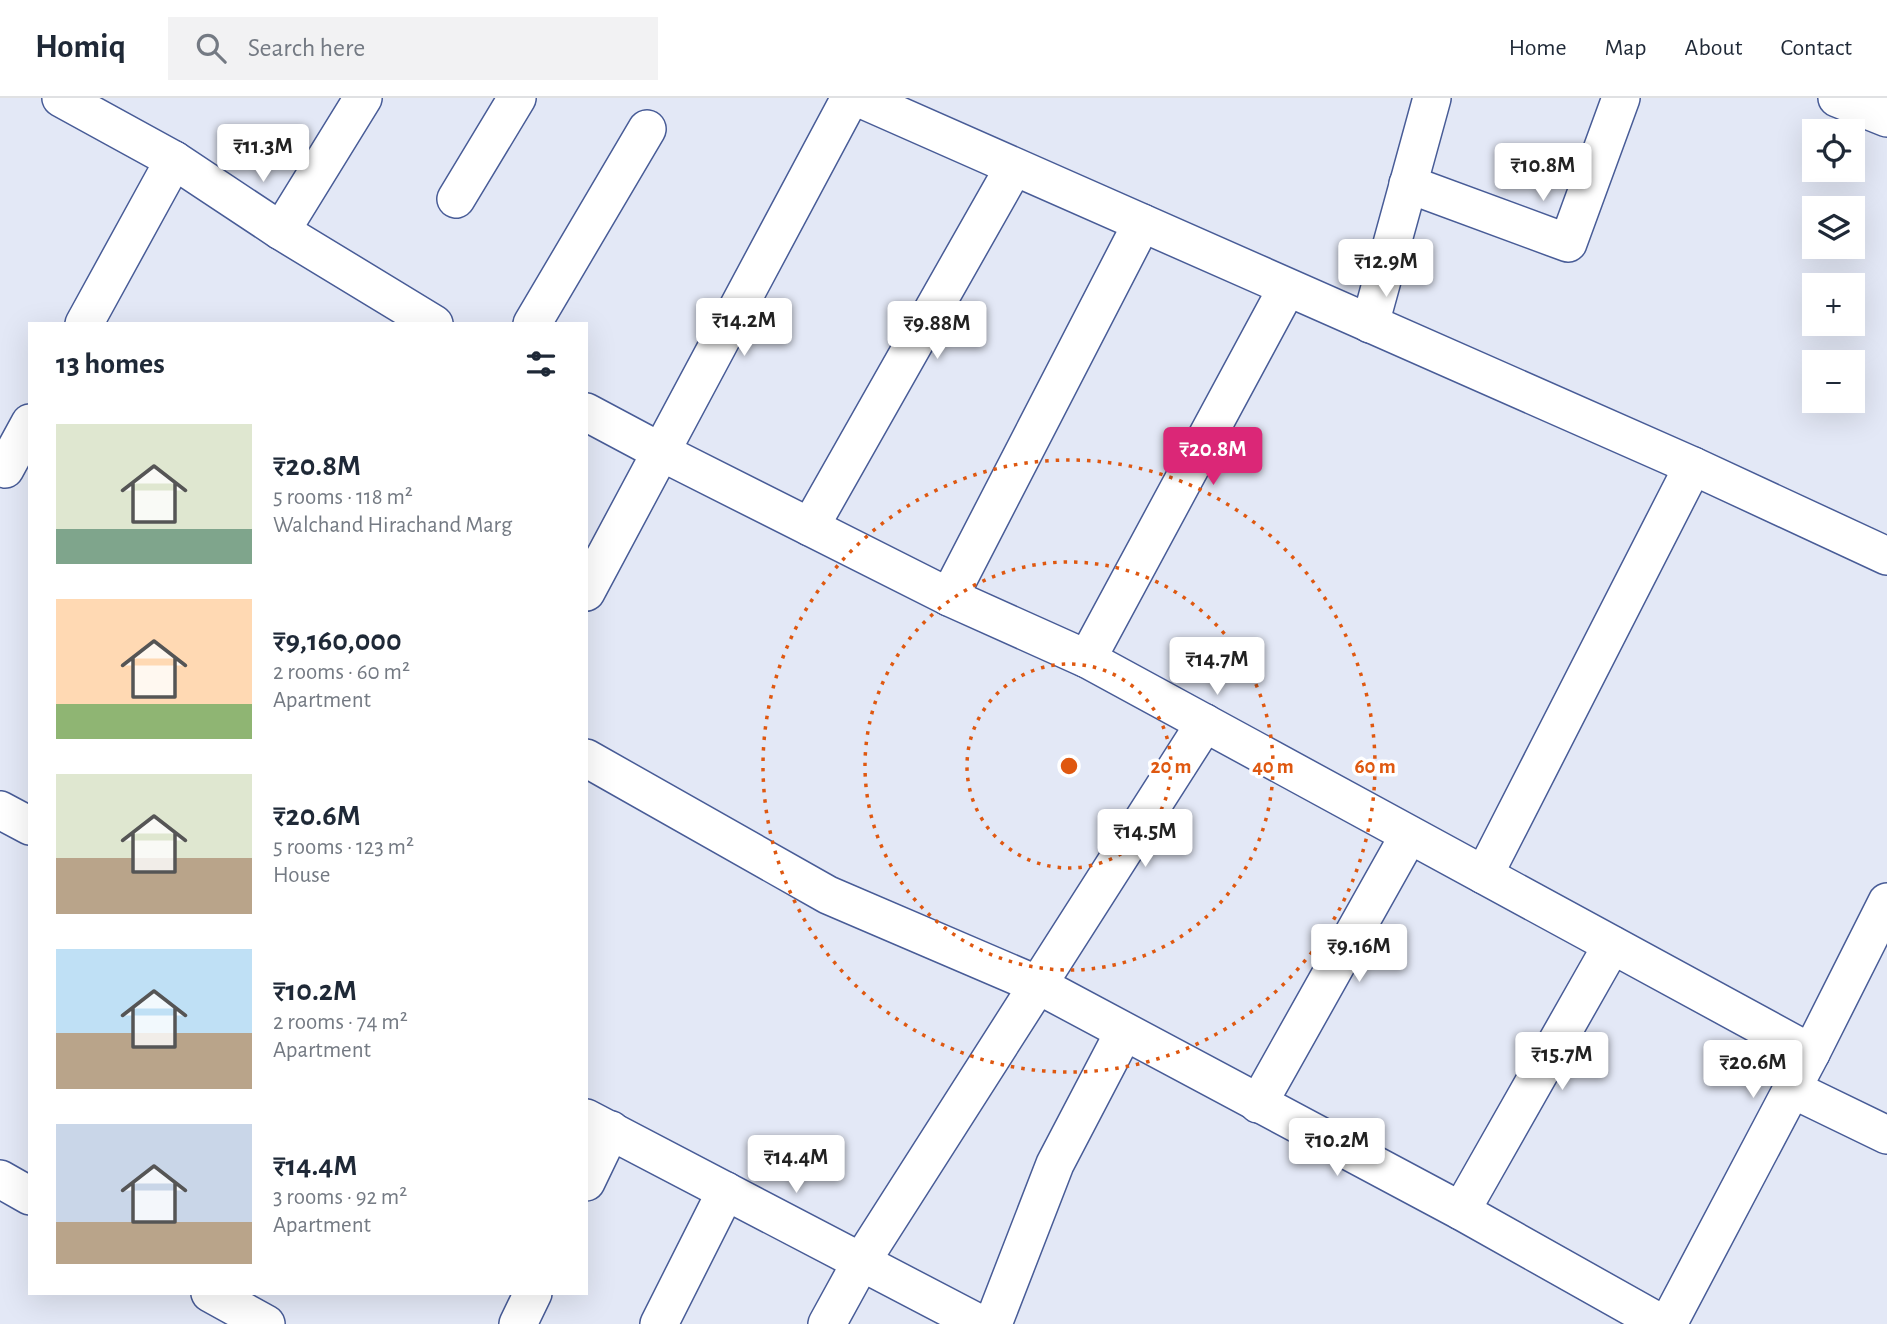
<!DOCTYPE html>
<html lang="en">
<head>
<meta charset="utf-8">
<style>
	body { margin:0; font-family:"Alegreya Sans",sans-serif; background:#f2f2f3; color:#1f2937; height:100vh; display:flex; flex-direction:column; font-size:26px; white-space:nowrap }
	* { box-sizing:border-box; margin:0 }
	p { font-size:23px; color:#747a83 }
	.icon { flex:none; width:38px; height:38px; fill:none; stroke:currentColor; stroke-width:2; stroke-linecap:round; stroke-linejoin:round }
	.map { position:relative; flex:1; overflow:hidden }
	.details { position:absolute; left:28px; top:224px; width:560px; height:973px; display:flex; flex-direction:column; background:#fff; border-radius:0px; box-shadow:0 7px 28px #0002 }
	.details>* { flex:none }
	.controls { position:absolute; left:1802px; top:21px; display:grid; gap:14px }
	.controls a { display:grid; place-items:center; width:63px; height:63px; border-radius:0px; background:#fff; box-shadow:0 7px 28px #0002; font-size:35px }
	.price { position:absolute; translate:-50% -60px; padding:0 16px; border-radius:7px; background:#fff; color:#222; font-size:23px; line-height:46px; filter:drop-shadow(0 2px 4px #0008) }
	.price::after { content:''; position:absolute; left:50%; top:42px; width:21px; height:16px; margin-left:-10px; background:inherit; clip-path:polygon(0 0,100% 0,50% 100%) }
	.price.on { background:#db2777; color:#fff }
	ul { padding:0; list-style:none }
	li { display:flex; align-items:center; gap:21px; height:175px; padding:0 28px }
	li span { display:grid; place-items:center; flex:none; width:196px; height:140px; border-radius:0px; color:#555 }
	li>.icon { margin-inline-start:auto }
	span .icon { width:84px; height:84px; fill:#fffc; stroke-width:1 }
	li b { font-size:30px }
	h2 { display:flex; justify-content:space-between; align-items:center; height:84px; padding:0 28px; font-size:30px }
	header { display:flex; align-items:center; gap:42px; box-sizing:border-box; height:98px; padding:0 35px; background:#fff; border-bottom:2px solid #e0e1e3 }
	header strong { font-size:33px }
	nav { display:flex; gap:38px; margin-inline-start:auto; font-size:24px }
	.search { width:490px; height:63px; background:#f2f2f3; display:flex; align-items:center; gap:18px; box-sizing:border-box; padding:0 24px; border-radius:0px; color:#747a83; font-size:26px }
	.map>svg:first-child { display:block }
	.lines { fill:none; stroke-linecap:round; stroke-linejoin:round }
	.minor-casing { stroke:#485c97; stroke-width:40 }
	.minor { stroke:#fff; stroke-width:37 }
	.ring { fill:none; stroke:#df5810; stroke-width:3.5; stroke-dasharray:3.5 7 }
	.centre { fill:#df5810; stroke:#fff; stroke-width:3.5 }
	.ring-label { font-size:21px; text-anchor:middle; font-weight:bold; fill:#df5810; stroke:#fff; stroke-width:7; stroke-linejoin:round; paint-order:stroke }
</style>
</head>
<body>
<header>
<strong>Homiq</strong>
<div class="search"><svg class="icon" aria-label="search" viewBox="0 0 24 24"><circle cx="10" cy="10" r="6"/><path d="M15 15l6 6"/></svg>Search here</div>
<nav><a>Home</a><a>Map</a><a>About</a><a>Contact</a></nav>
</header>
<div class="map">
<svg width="1887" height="1226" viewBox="0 0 1887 1226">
	<rect width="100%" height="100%" fill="#e3e8f6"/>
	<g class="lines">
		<defs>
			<g id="minor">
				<path d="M61,0L174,62L281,133L434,226"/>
				<path d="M859,0L1693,368L1887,458"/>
				<path d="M1837,0L1887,20"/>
				<path d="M1408,86L1568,145L1621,0"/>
				<path d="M456,101L517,0"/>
				<path d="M281,133L363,0"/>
				<path d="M84,226L174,62"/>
				<path d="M532,226L647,31"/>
				<path d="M1370,226L1432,0"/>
				<path d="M586,314L661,354L949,499L1087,561L1811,955"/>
				<path d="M5,371L30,325"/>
				<path d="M810,429L1014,69"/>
				<path d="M586,494L850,0"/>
				<path d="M949,499L1142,125"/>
				<path d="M1087,561L1287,190"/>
				<path d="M586,660L828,797L1038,887L1461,1113L1662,1226"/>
				<path d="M0,712L30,728"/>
				<path d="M1484,777L1693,368"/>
				<path d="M1792,991L1887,1037"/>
				<path d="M1258,1006L1409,737"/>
				<path d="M586,1020L980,1226"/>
				<path d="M0,1081L30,1098"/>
				<path d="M586,1084L611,1032"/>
				<path d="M1461,1113L1612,847"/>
				<path d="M210,1195L266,1226"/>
				<path d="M518,1226L533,1195"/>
				<path d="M659,1226L726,1093"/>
				<path d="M827,1226L861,1164L1205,625"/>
				<path d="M993,1226L1055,1066L1124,934"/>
				<path d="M1668,1226L1811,955L1887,804"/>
			</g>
		</defs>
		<use href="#minor" class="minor-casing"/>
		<use href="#minor" class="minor"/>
	</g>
	<g class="ring">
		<circle cx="1069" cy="668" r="102"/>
		<circle cx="1069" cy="668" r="204"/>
		<circle cx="1069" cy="668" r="306"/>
	</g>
	<circle cx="1069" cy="668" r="10" class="centre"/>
	<g class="ring-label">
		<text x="1171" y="675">20 m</text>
		<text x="1273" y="675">40 m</text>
		<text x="1375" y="675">60 m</text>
	</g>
</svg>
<div class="controls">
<a><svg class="icon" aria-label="locate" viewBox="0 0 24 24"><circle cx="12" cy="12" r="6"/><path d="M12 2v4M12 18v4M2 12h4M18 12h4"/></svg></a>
<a><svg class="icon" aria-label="layers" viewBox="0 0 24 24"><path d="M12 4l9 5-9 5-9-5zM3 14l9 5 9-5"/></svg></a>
<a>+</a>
<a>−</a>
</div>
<b class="price" style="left:263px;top:86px">₹11.3M</b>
<b class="price" style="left:1543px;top:105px">₹10.8M</b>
<b class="price" style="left:1386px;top:201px">₹12.9M</b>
<b class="price" style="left:744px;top:260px">₹14.2M</b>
<b class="price" style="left:937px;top:263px">₹9.88M</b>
<b class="price on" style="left:1213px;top:389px">₹20.8M</b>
<b class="price" style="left:1217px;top:599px">₹14.7M</b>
<b class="price" style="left:1145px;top:771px">₹14.5M</b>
<b class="price" style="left:1359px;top:886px">₹9.16M</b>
<b class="price" style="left:1562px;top:994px">₹15.7M</b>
<b class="price" style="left:1753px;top:1002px">₹20.6M</b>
<b class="price" style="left:1337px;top:1080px">₹10.2M</b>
<b class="price" style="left:796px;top:1097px">₹14.4M</b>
<section class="details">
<h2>13 homes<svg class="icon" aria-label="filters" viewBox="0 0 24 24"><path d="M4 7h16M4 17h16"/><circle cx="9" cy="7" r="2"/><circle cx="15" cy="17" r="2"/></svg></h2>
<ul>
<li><span style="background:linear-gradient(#dfe7d0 75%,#7fa58c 0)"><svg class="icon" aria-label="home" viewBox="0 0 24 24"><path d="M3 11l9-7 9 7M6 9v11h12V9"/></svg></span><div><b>₹20.8M</b><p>5 rooms · 118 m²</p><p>Walchand Hirachand Marg</p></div></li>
<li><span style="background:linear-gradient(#ffd9b3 75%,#8fb573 0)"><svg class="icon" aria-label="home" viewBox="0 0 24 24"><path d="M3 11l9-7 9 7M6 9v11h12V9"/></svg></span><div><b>₹9,160,000</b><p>2 rooms · 60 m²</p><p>Apartment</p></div></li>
<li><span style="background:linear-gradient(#dfe7d0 60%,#b9a48a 0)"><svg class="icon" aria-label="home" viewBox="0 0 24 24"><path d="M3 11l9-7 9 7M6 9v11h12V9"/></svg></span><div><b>₹20.6M</b><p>5 rooms · 123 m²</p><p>House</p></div></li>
<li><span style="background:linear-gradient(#bfe0f5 60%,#b9a48a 0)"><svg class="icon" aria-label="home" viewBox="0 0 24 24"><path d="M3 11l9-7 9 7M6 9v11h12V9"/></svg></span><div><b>₹10.2M</b><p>2 rooms · 74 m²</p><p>Apartment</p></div></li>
<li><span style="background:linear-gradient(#c9d6e8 70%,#b9a48a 0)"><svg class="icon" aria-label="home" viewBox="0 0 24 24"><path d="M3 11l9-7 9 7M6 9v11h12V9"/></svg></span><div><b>₹14.4M</b><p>3 rooms · 92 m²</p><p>Apartment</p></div></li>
</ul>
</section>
</div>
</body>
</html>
